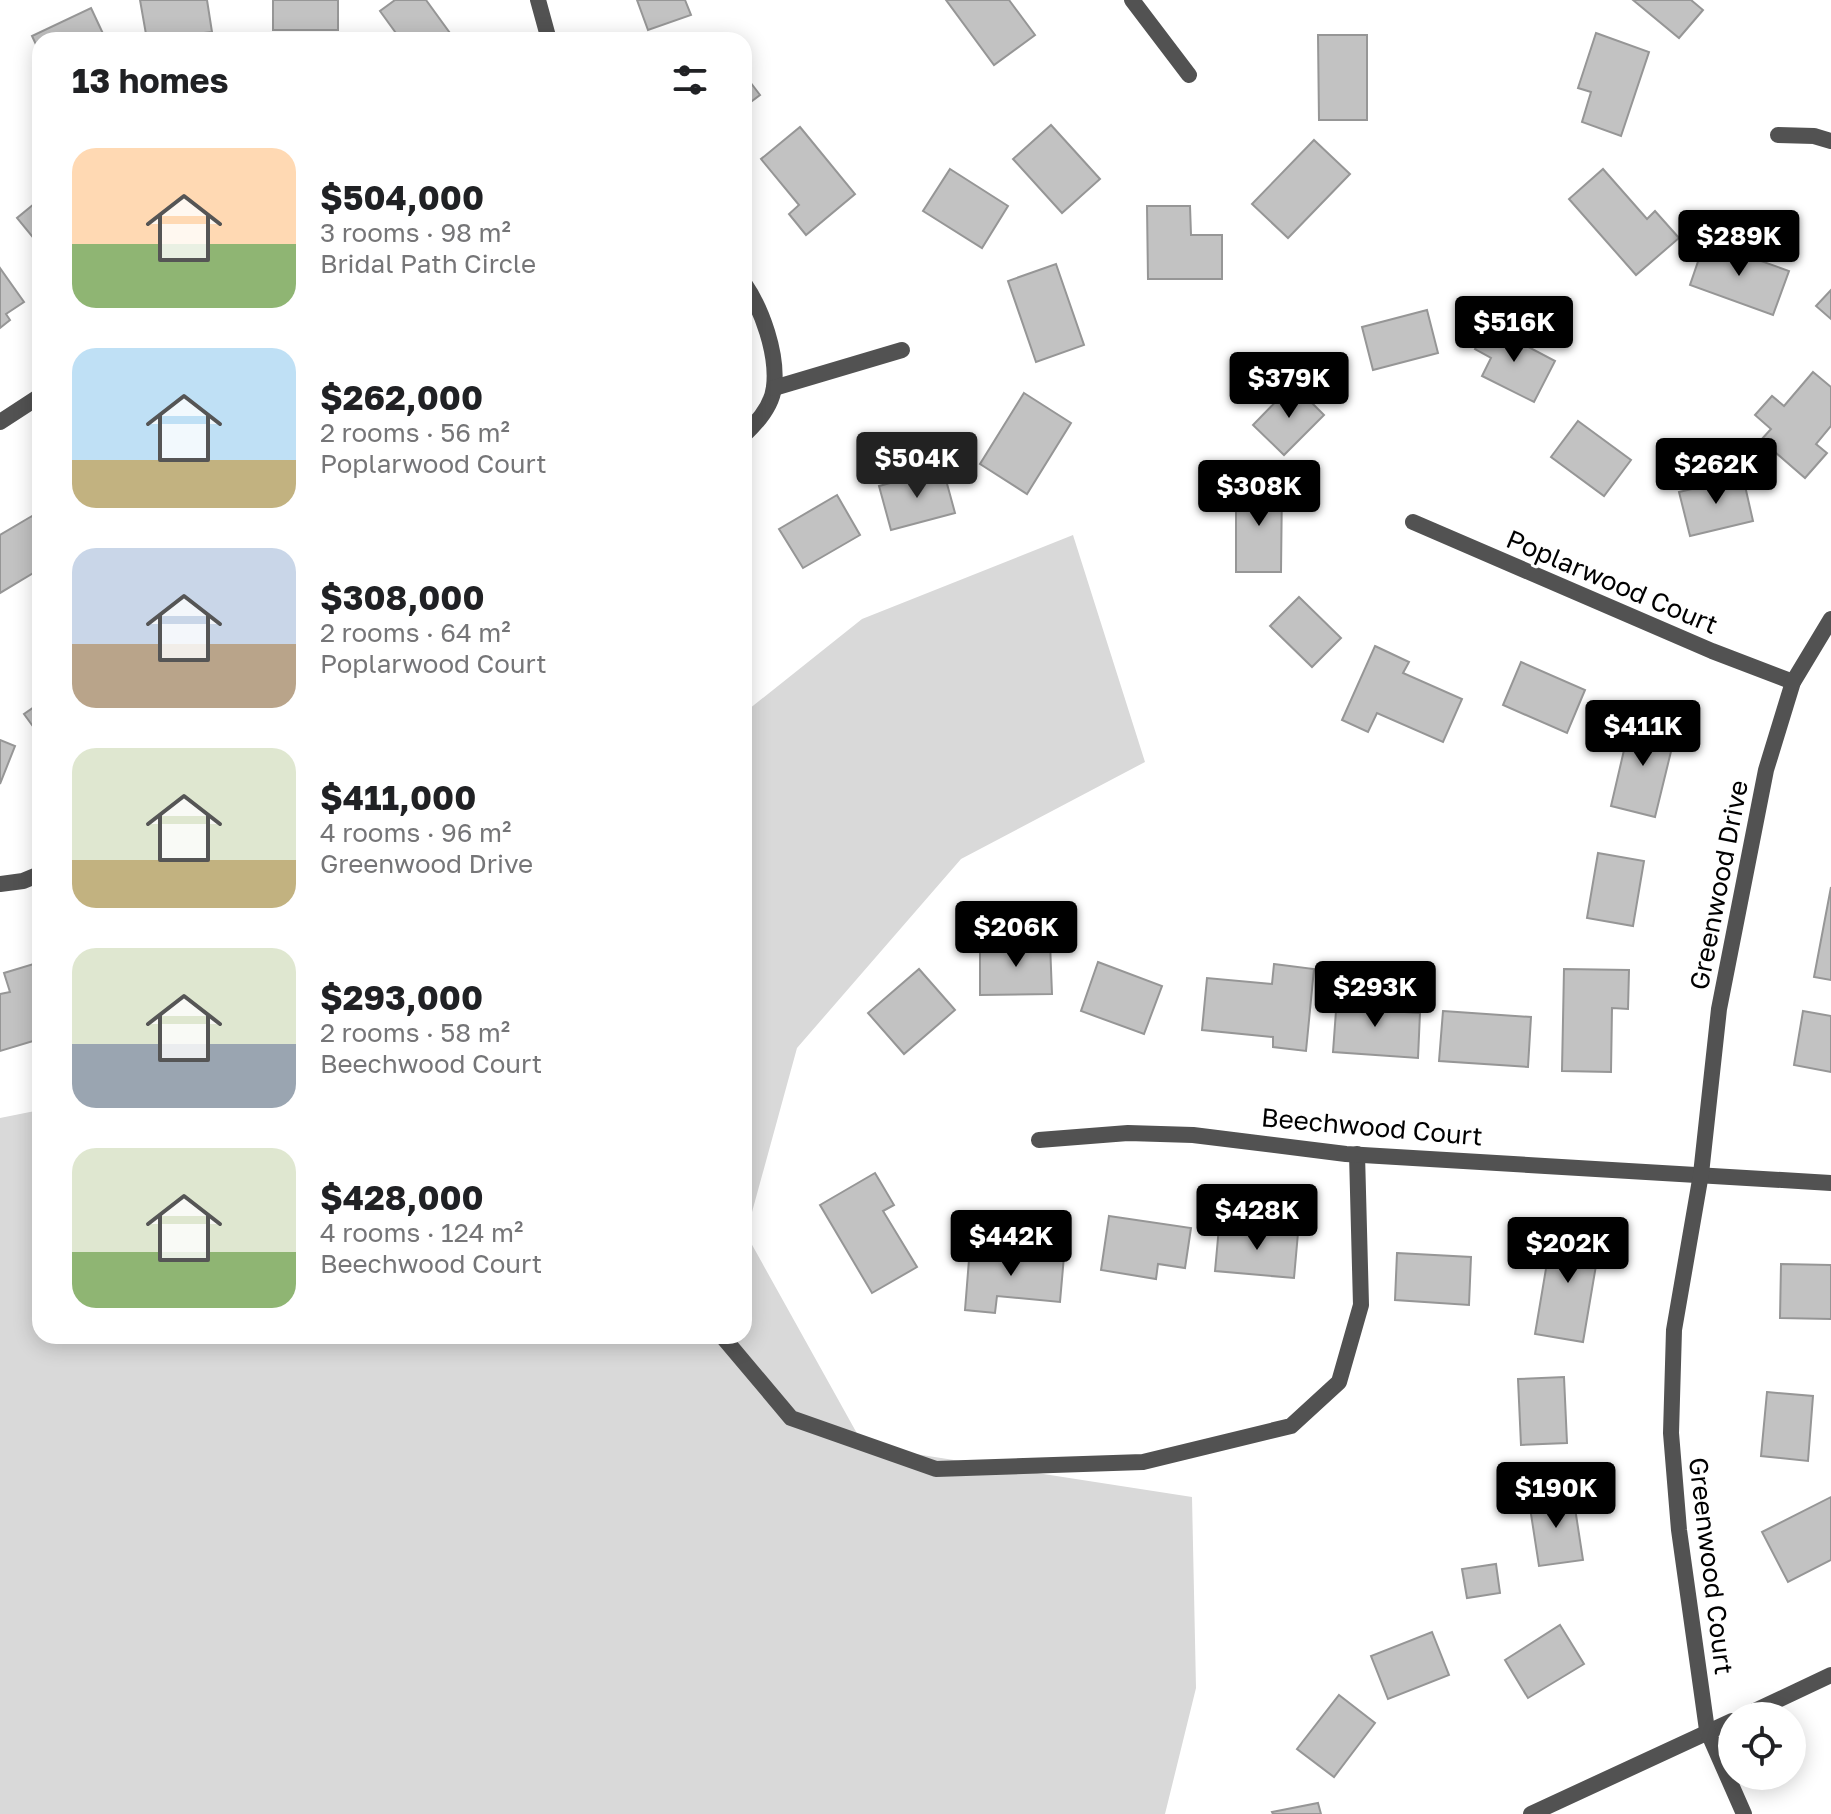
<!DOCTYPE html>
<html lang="en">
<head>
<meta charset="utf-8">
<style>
	body { margin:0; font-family:"Golos Text",sans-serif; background:#f2f2f2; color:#202124; height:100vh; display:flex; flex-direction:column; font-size:30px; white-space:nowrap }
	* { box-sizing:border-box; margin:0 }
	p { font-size:26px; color:#757577 }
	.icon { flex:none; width:44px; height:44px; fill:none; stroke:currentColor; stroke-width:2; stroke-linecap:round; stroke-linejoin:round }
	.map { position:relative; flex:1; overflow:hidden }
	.drawer { position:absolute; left:32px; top:32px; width:720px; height:1312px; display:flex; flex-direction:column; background:#fff; border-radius:24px; box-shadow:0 4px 20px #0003 }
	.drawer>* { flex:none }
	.tools { position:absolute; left:1718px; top:1702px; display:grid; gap:16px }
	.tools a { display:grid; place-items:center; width:88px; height:88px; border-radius:50%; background:#fff; box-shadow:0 4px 20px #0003; font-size:40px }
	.price { position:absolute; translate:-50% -68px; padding:0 18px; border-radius:8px; background:#000; color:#fff; font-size:26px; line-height:52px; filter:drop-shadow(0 2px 4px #0008) }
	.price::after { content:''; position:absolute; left:50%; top:48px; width:24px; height:18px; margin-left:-12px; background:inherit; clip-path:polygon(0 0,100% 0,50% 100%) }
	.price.current { background:#222; color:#fff }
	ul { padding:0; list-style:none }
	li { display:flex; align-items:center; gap:24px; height:200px; padding:0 40px }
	li span { display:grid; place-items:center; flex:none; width:224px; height:160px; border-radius:24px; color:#555 }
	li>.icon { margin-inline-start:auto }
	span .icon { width:96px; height:96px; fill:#fffc; stroke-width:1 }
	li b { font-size:34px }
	h2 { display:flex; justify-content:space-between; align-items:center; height:96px; padding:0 40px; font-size:34px }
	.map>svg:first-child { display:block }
	.green { fill:#d9d9d9 }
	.building { fill:#c2c2c2; stroke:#969696; stroke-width:2 }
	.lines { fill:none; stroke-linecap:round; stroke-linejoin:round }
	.lane { stroke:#525252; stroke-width:16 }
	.street { stroke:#525252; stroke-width:16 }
	.labels { text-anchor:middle; stroke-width:6; stroke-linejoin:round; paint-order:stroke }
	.street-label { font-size:26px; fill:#000; stroke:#fff }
</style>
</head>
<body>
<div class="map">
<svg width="1831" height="1814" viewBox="0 0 1831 1814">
	<rect width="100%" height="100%" fill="#fff"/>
	<path class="green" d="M1073,535L1145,762L961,859L797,1048L746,1234L864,1446L1192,1497L1196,1688L1165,1814H0V1118L40,1110V1336H744V713L862,619Z"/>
	<g class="building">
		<path d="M140,0H207L212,32L147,40Z"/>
		<rect x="273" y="0" width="65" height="30"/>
		<path d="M395,0H426L455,40H401L380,11Z"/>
		<path d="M637,0H685L691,15L648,30Z"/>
		<path d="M946,0H1009L1035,35L994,65Z"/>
		<path d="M1633,0H1691L1703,10L1679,38Z"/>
		<path d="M91,8L106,40H40V53L32,36Z"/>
		<path d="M1596,33L1649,52L1621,136L1582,122L1591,92L1578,88Z"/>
		<path d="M1318,35H1367V120H1319Z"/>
		<path d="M744,74L760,95L744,107Z"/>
		<path d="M1051,125L1100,179L1062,213L1013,159Z"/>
		<path d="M800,127L855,194L806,235L789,214L799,205L761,159Z"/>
		<path d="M1314,140L1350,174L1288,238L1252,204Z"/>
		<path d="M950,169L1008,206L982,248L923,211Z"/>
		<path d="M1603,169L1647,219L1655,211L1679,238L1636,275L1569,199Z"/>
		<path d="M40,199V246L17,218Z"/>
		<path d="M1147,206H1190L1191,235H1222V279H1148Z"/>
		<path d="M1705,241L1789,271L1773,315L1690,285Z"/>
		<path d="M1056,264L1084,345L1036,362L1008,281Z"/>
		<path d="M0,268L24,302L6,314L10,320L0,328Z"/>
		<path d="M1831,290V319L1816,306Z"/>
		<path d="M1427,310L1438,353L1373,370L1362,327Z"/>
		<path d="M1487,325L1555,361L1534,402L1482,376L1491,358L1475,349Z"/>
		<path d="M1813,372L1831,387V426L1816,444L1827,453L1805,478L1761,440L1771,429L1755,415L1772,396L1784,406Z"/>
		<path d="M1293,384L1324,415L1284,455L1253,425Z"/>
		<path d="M1024,393L1071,423L1027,494L980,464Z"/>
		<path d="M1578,421L1631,460L1604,496L1551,457Z"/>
		<path d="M943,469L955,513L891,530L879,486Z"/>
		<path d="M1743,477L1753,521L1690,536L1679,492Z"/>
		<path d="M1282,484L1281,572H1236V486Z"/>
		<path d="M837,495L860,535L803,568L779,529Z"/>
		<path d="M32,516L40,529V569L0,593V535Z"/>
		<path d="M1299,597L1341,638L1312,667L1270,626Z"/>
		<path d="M1375,646L1409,662L1403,673L1462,699L1443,742L1377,713L1368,732L1342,720Z"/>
		<path d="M1521,662L1585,690L1567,733L1503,705Z"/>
		<path d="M40,703V736L24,714Z"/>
		<path d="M1631,720L1676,731L1655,817L1611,806Z"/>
		<path d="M0,740L15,746L0,784Z"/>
		<path d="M1598,853L1644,861L1633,926L1587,918Z"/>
		<path d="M1831,887V980L1814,977Z"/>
		<path d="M1050,943L1052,994L980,995V944Z"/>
		<path d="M40,962V1061H39L33,1041L0,1051V994L10,992L4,973Z"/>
		<path d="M1098,962L1162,986L1144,1034L1081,1011Z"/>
		<path d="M1274,964L1314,969L1306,1051L1273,1047V1037L1202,1030L1207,978L1272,984Z"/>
		<path d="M919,969L955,1010L904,1054L868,1013Z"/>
		<path d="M1564,969L1629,970L1628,1009L1612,1008L1611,1072L1562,1071Z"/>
		<path d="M1337,997L1390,1001V1011L1420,1013L1418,1058L1333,1052Z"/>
		<path d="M1443,1011L1531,1017L1528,1067L1439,1061Z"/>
		<path d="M1803,1011L1831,1016V1072L1794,1065Z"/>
		<path d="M875,1173L894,1205L883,1211L917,1267L872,1293L820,1205Z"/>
		<path d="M1109,1216L1191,1228L1185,1268L1158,1264L1156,1279L1101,1270Z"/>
		<path d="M1219,1227L1298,1233L1294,1278L1215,1271Z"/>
		<path d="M1553,1227L1601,1236L1583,1342L1535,1334Z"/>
		<path d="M970,1247L1064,1256L1060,1302L997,1296L995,1313L965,1310Z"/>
		<path d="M1397,1253L1471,1257L1469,1305L1395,1300Z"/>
		<path d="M1781,1264L1831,1265V1319L1780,1318Z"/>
		<path d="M1564,1377L1567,1443L1521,1445L1518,1379Z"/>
		<path d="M1767,1392L1813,1396L1808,1461L1761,1456Z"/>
		<path d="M1573,1495L1583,1560L1539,1566L1529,1501Z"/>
		<path d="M1831,1497V1560L1788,1582L1762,1532Z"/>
		<path d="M1496,1564L1500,1593L1467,1598L1462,1569Z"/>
		<path d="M1560,1625L1584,1664L1528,1698L1505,1660Z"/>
		<path d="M1432,1632L1449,1675L1388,1699L1371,1656Z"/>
		<path d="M1339,1695L1375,1723L1334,1777L1297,1749Z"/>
		<path d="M1318,1803L1321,1814H1273L1272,1812Z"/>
	</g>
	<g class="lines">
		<path class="lane" d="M722,1336L791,1418L936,1469L1143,1462L1291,1426L1339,1382L1361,1305L1357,1154"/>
		<g class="street">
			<path d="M538,0L549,40"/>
			<path d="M1132,0L1189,75"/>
			<path d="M1778,135L1814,136L1831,141"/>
			<path d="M744,283C762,309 778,354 774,387C772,405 757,423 744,435"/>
			<path d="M774,388L902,350"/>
			<path d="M0,422L40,396"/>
			<path d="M1413,522L1712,651L1793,682"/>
			<path d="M0,884L23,881L40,874"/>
			<path d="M1039,1140L1128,1133L1193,1135L1346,1154L1831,1183"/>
			<path d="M1744,1716L1831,1675"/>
			<path d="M1531,1814L1732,1721"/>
			<path d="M1744,1814L1707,1730L1679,1530L1671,1433L1674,1330L1701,1174L1719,1009L1766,770L1793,682L1831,619"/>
		</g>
	</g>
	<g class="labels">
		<g class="street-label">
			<text transform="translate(1612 582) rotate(23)" y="9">Poplarwood Court</text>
			<text transform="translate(1719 885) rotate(-79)" y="9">Greenwood Drive</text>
			<text transform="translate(1372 1127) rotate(5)" y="9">Beechwood Court</text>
			<text transform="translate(1711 1566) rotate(83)" y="9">Greenwood Court</text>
		</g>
	</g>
</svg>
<div class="tools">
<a><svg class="icon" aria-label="locate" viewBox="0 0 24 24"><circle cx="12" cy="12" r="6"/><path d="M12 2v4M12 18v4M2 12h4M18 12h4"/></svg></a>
</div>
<b class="price" style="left:1739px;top:278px">$289K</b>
<b class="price" style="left:1514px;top:364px">$516K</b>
<b class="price" style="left:1289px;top:420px">$379K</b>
<b class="price current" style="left:917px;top:500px">$504K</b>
<b class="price" style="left:1716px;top:506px">$262K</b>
<b class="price" style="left:1259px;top:528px">$308K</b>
<b class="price" style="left:1643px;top:768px">$411K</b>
<b class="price" style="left:1016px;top:969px">$206K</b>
<b class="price" style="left:1375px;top:1029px">$293K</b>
<b class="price" style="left:1257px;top:1252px">$428K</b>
<b class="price" style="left:1011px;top:1278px">$442K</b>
<b class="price" style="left:1568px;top:1285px">$202K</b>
<b class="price" style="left:1556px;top:1530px">$190K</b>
<section class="drawer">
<h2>13 homes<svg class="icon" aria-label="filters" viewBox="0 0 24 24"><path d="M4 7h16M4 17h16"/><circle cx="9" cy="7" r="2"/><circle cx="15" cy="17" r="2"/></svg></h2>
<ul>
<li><span style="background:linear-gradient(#ffd9b3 60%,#8fb573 0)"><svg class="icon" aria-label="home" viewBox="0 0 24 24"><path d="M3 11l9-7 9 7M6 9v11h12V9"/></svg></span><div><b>$504,000</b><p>3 rooms · 98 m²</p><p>Bridal Path Circle</p></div></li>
<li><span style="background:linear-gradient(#bfe0f5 70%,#c2b280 0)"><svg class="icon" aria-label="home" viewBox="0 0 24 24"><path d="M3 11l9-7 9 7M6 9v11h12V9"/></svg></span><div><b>$262,000</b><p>2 rooms · 56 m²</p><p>Poplarwood Court</p></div></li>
<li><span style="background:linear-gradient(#c9d6e8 60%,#b9a48a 0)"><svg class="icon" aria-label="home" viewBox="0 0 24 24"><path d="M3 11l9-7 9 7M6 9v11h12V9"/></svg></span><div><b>$308,000</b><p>2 rooms · 64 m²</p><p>Poplarwood Court</p></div></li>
<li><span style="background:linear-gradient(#dfe7d0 70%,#c2b280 0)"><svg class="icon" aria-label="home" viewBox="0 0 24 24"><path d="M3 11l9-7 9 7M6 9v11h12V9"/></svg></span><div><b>$411,000</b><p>4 rooms · 96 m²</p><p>Greenwood Drive</p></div></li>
<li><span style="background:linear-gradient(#dfe7d0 60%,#9aa5b1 0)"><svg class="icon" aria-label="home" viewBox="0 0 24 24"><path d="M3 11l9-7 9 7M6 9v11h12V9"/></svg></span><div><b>$293,000</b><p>2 rooms · 58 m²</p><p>Beechwood Court</p></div></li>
<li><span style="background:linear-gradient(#dfe7d0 65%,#8fb573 0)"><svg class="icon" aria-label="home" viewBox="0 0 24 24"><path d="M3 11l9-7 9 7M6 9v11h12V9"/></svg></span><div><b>$428,000</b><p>4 rooms · 124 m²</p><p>Beechwood Court</p></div></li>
</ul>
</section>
</div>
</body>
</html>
